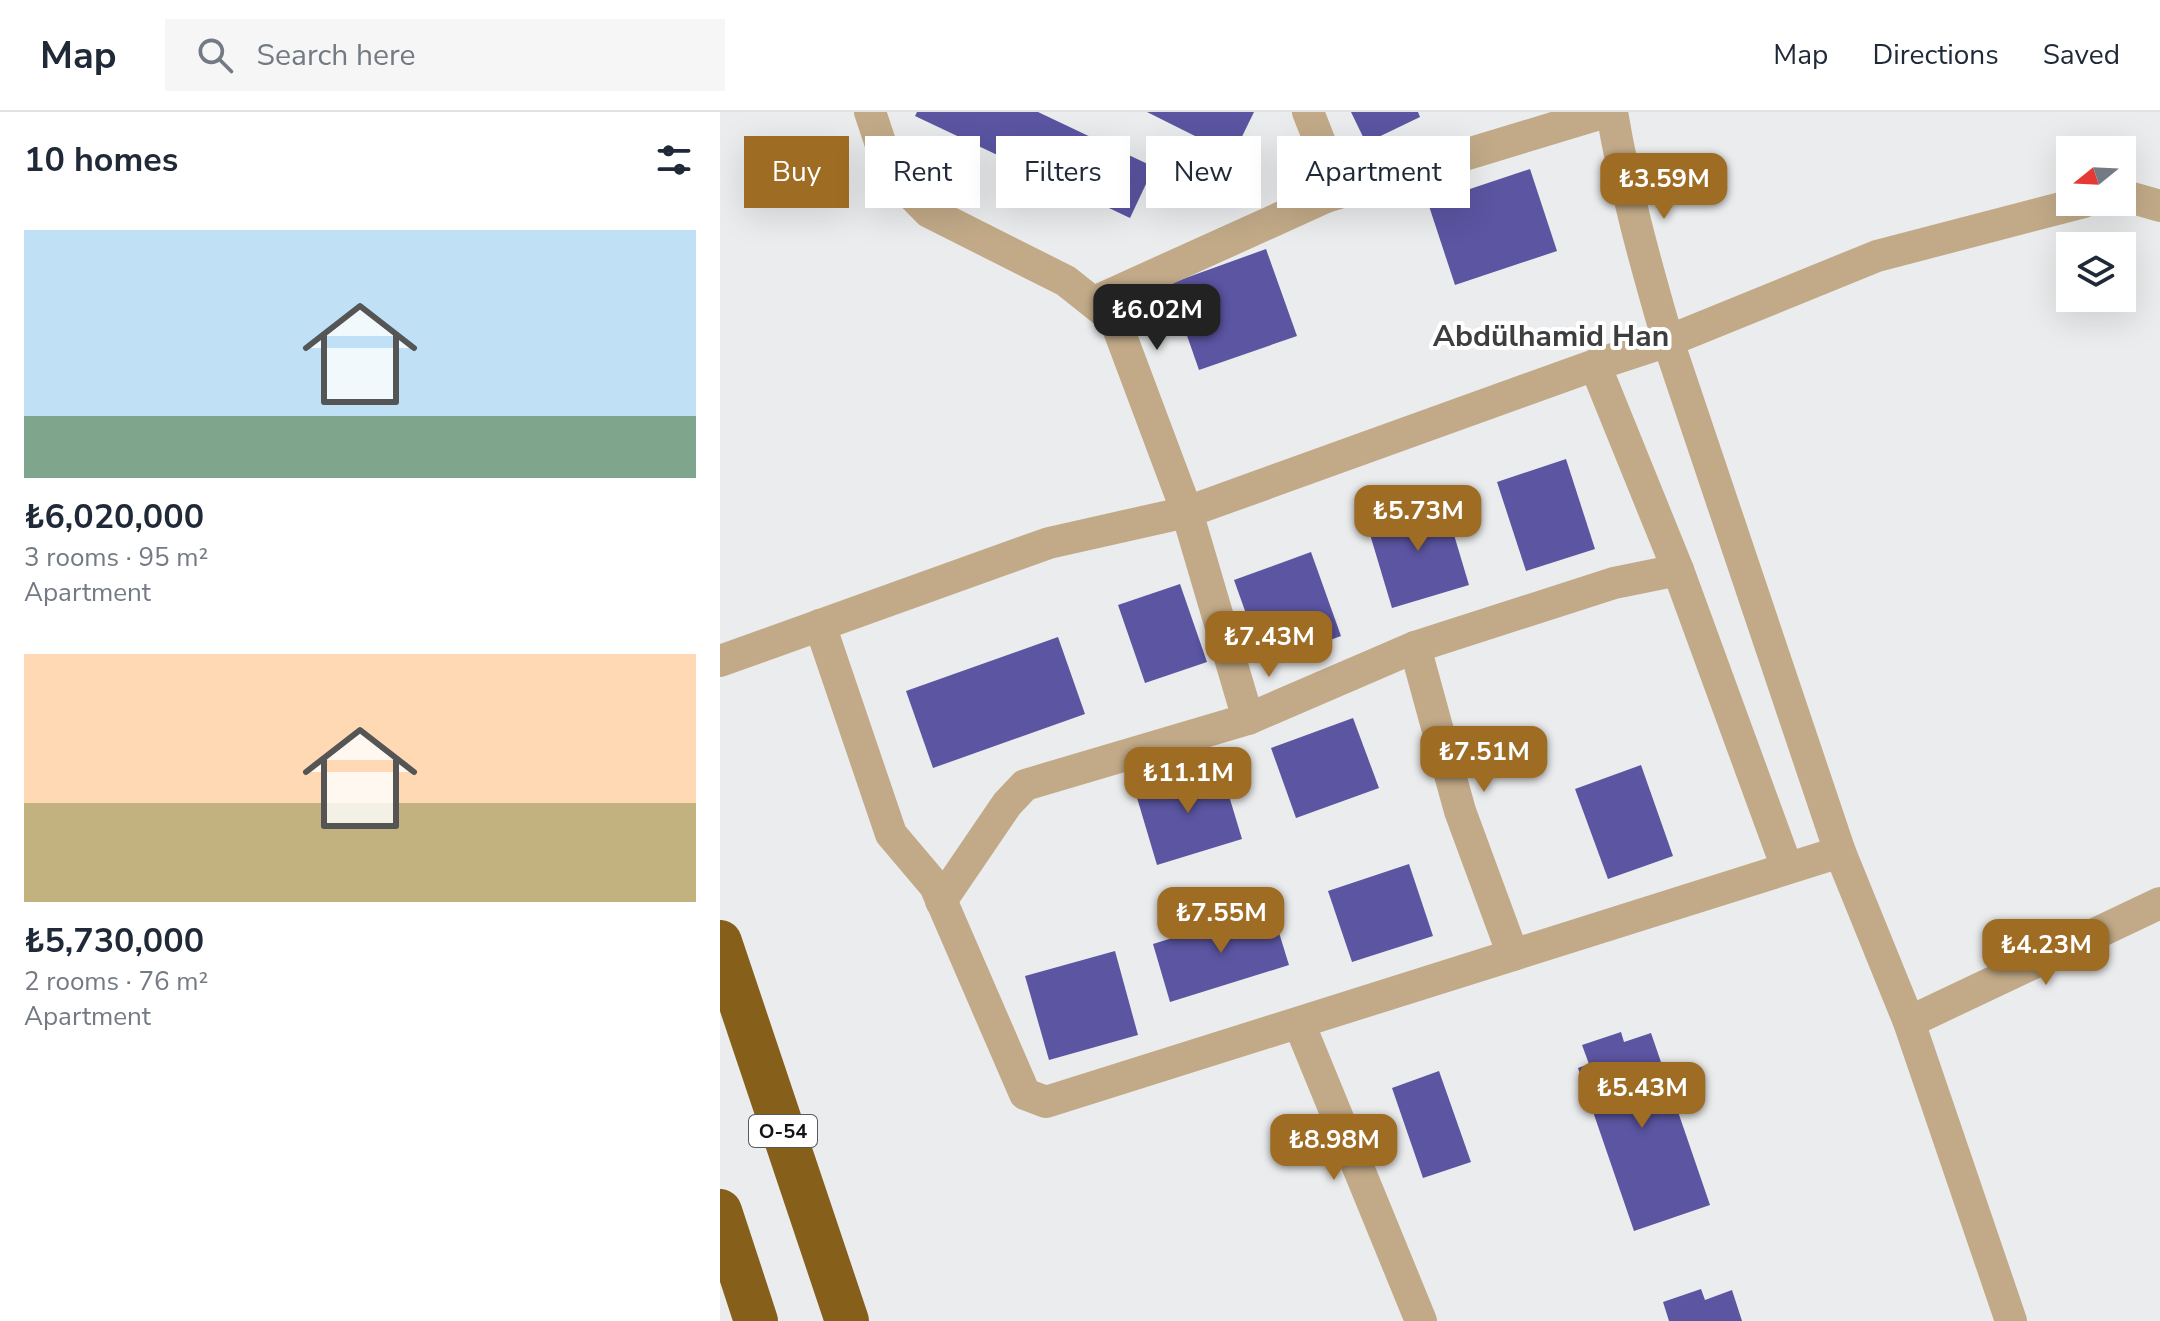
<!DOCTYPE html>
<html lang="en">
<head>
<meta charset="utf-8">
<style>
	body { margin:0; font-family:"Nunito Sans",sans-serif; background:#f6f6f7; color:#1f2937; height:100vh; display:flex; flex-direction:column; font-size:30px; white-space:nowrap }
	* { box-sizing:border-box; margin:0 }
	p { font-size:26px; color:#747a83 }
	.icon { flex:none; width:44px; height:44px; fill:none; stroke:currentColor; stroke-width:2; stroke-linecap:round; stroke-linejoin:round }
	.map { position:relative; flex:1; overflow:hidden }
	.drawer { display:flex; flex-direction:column; background:#fff; width:720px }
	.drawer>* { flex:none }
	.top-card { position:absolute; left:24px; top:24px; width:760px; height:72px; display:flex; gap:16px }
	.needle { width:52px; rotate:252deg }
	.buttons { position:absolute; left:1336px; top:24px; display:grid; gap:16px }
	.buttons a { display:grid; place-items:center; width:80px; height:80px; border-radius:0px; background:#fff; box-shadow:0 8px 32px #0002; font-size:40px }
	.price { position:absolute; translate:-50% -68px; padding:0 18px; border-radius:16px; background:#9f6c23; color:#fff; font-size:26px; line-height:52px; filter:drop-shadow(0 2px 4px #0008) }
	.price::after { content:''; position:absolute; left:50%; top:48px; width:24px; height:18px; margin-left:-12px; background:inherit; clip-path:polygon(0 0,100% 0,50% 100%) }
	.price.selected { background:#222; color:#fff }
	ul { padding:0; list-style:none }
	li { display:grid; align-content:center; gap:16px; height:424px; padding:0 24px }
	li span { display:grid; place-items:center; height:248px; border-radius:0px; color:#555 }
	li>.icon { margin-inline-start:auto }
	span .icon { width:144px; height:144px; fill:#fffc; stroke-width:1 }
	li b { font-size:34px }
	h2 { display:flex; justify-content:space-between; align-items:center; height:96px; padding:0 24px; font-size:34px }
	.pill { padding:0 28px; border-radius:0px; background:#fff; box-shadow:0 8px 32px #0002; font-size:28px; line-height:72px }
	.pill.selected { background:#9f6c23; color:#fff }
	header { display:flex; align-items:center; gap:48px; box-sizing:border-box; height:112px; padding:0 40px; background:#fff; border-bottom:2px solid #e0e1e3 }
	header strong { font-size:38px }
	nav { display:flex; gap:44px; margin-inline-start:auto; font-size:28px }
	.search { width:560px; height:72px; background:#f6f6f7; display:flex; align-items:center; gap:20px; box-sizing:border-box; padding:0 28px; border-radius:0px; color:#747a83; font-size:30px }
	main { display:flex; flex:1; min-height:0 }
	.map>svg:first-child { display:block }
	.building { fill:#5b55a2 }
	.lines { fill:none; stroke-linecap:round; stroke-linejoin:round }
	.minor { stroke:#c2aa88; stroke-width:32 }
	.highway { stroke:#865f1b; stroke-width:44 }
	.labels { text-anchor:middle; stroke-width:8; stroke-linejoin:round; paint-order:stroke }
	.shield { fill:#fff; stroke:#5a5a5b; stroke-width:2 }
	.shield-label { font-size:20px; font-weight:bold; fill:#141415 }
	.district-label { font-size:30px; font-weight:bold; fill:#3e3e3f; stroke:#fff }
</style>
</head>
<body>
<header>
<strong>Map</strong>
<div class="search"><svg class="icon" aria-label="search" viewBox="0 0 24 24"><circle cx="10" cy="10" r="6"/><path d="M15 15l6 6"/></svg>Search here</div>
<nav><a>Map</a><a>Directions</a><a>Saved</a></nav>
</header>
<main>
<section class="drawer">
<h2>10 homes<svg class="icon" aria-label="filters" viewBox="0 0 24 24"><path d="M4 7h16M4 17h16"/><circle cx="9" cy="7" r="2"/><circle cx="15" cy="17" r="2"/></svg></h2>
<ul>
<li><span style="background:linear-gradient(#bfe0f5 75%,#7fa58c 0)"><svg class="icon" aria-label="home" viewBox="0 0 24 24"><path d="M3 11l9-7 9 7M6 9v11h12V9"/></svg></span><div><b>₺6,020,000</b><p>3 rooms · 95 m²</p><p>Apartment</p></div></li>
<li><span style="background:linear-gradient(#ffd9b3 60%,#c2b280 0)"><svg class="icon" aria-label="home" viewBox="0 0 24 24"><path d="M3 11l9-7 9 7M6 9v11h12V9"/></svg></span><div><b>₺5,730,000</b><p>2 rooms · 76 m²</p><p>Apartment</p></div></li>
</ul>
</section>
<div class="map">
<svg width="1440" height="1209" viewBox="0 0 1440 1209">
	<rect width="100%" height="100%" fill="#ebeced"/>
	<g class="building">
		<path d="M197,0H318L434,55L410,106L195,4Z"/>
		<path d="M427,0H534L513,43Z"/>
		<path d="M631,0H698L700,5L646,31Z"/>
		<path d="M810,57L837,139L735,173L708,91Z"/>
		<path d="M546,137L577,224L479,258L449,172Z"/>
		<path d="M846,347L875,437L806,459L777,370Z"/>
		<path d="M723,386L749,473L672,496L646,409Z"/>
		<path d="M591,440L621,524L544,552L514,468Z"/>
		<path d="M460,472L487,550L425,571L398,493Z"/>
		<path d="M338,525L365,602L213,656L186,579Z"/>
		<path d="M633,606L659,676L576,706L551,636Z"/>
		<path d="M921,653L953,744L888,767L855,677Z"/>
		<path d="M500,654L522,727L437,753L415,679Z"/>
		<path d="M689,752L713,824L632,850L608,779Z"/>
		<path d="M551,795L569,853L450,890L433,832Z"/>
		<path d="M395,839L418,923L329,948L305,864Z"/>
		<path d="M901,920L904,930L931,921L990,1093L914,1119L858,956L869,952L862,933Z"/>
		<path d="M719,959L751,1050L703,1066L672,976Z"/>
		<path d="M981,1177L985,1188L1012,1178L1022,1209H949L943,1190Z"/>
	</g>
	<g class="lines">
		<g class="minor">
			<path d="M150,0L170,60L209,100L346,169L395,208L467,400L528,607"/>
			<path d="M588,0L603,38L606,85"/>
			<path d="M892,0C905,78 926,153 948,229L1157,144L1364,90"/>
			<path d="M1402,83L1440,94"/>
			<path d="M374,190L606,85L886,0"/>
			<path d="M875,253L958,458L1067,756"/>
			<path d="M100,513L171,722L215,774L305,982L326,990L1120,740"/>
			<path d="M695,535L740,699L793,843"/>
			<path d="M0,549L329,431L467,400L875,253L948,229L1120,740L1189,910L1291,1209"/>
			<path d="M221,789L287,692L305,673L528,607L695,535L894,471L958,458"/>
			<path d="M1189,910L1440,791"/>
			<path d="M579,911L701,1209"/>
		</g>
		<g class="highway">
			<path d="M0,830L127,1209"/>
			<path d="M0,1099L36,1209"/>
		</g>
	</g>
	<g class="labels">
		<rect class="shield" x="29" y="1003" width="68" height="32" rx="6"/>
		<g class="shield-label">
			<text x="63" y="1026">O-54</text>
		</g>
		<g class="district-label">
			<text x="831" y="234">Abdülhamid Han</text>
		</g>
	</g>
</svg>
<div class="buttons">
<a><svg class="needle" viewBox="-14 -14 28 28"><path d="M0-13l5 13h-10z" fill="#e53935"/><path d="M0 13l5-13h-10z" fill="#747a83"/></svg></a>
<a><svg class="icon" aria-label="layers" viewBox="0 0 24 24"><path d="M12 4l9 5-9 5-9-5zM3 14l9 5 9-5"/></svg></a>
</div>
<b class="price" style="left:944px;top:109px">₺3.59M</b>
<b class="price selected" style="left:437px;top:240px">₺6.02M</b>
<b class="price" style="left:698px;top:441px">₺5.73M</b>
<b class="price" style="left:549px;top:567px">₺7.43M</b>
<b class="price" style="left:764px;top:682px">₺7.51M</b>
<b class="price" style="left:468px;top:703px">₺11.1M</b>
<b class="price" style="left:501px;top:843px">₺7.55M</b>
<b class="price" style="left:1326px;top:875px">₺4.23M</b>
<b class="price" style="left:922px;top:1018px">₺5.43M</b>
<b class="price" style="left:614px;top:1070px">₺8.98M</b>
<div class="top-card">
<a class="pill selected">Buy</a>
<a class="pill">Rent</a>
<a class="pill">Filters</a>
<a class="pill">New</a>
<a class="pill">Apartment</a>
</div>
</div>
</main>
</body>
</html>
